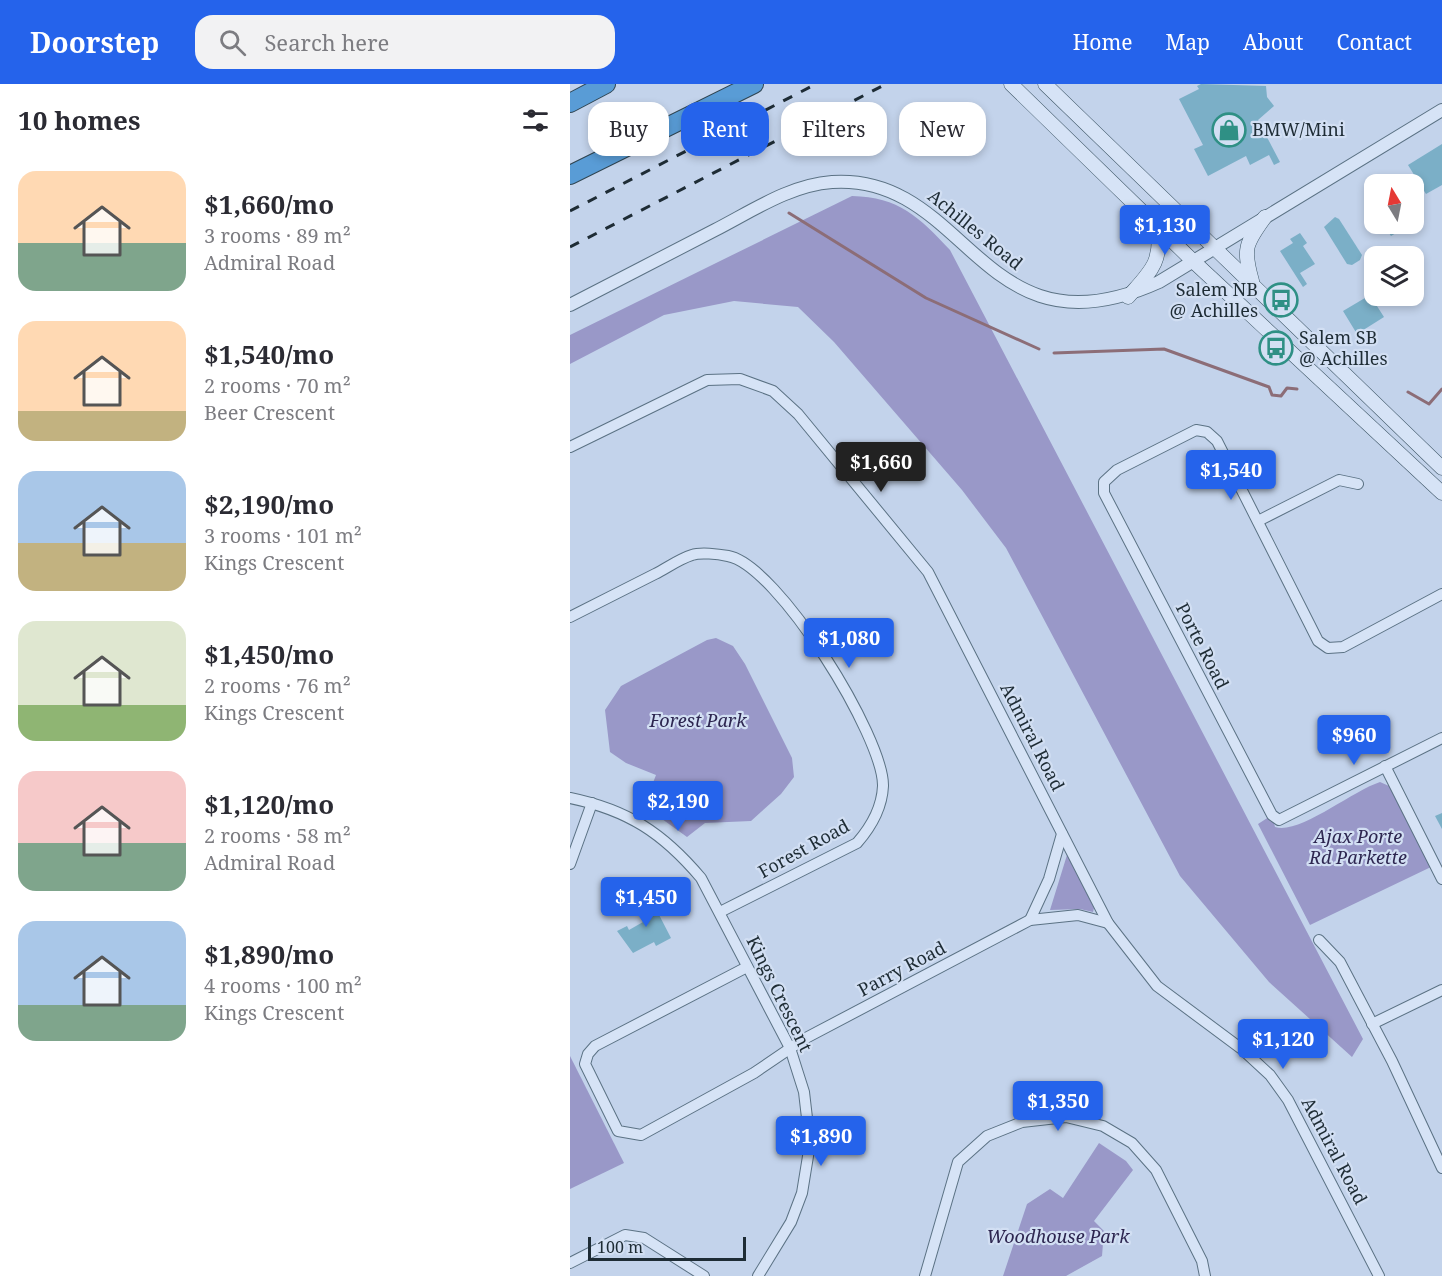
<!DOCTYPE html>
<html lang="en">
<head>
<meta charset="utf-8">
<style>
	body { margin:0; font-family:"Noto Serif",serif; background:#f2f2f3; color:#2b2b33; height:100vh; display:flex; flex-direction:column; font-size:22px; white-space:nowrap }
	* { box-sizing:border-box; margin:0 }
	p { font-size:20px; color:#7c7c81 }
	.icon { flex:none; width:33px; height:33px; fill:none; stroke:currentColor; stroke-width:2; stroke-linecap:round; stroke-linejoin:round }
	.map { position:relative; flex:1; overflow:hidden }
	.drawer { display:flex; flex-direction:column; background:#fff; width:570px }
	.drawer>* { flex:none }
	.top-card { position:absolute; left:18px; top:18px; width:570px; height:54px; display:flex; gap:12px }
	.needle { width:39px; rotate:350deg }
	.tools { position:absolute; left:794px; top:90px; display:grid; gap:12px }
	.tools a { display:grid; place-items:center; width:60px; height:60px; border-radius:12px; background:#fff; box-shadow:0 3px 9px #0003; font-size:30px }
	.scale { position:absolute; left:18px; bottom:15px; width:158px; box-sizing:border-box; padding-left:6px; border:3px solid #1e2c35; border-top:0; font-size:16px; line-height:21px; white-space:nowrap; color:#1e2c35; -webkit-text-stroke:4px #d2dff3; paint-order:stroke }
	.price { position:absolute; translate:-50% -51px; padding:0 14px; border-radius:6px; background:#2563eb; color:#fff; font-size:20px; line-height:39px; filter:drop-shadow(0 2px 3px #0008) }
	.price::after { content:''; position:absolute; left:50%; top:36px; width:18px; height:14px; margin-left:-9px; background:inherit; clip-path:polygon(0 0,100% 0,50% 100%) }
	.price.active { background:#222; color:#fff }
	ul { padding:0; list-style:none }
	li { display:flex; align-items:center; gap:18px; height:150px; padding:0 18px }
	li span { display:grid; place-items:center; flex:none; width:168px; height:120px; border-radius:18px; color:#555 }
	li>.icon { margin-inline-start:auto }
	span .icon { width:72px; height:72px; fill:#fffc; stroke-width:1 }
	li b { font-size:26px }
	h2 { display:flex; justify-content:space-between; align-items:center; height:72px; padding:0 18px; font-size:26px }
	.chip { padding:0 21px; border-radius:18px; background:#fff; box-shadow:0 3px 9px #0003; font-size:21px; line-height:54px }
	.chip.active { background:#2563eb; color:#fff }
	header { display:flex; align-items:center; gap:36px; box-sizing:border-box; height:84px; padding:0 30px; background:#2563eb; color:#fff }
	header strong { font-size:28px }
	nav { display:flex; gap:33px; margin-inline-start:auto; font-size:21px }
	.search { width:420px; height:54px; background:#f2f2f3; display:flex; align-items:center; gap:15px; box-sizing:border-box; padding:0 21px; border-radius:18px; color:#7c7c81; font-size:22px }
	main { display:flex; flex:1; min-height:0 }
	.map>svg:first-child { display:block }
	.green { fill:#9998c8 }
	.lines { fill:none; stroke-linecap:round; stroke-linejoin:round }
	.stream { stroke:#8c6d77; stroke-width:3 }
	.building { fill:#7bafc7 }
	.minor-casing { stroke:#5b7284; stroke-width:12 }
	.tertiary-casing { stroke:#5b7284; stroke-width:14 }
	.secondary-casing { stroke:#3e5666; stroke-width:15 }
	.motorway-casing { stroke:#2f4552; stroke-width:20 }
	.minor { stroke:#d6e3f6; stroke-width:10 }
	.tertiary { stroke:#d6e3f6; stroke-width:12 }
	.secondary { stroke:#d6e3f6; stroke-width:14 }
	.motorway { stroke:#599cd6; stroke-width:18 }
	.rail { stroke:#1e2c35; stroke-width:3; stroke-dasharray:10 10; stroke-linecap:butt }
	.labels { text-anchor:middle; stroke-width:4.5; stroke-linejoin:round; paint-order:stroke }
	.poi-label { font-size:18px; fill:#1e2c35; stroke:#d2dff3; text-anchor:start }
	.street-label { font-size:18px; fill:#1e2c35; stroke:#d2dff3 }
	.park-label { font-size:18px; font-style:italic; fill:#2d2650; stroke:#d2dff3 }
</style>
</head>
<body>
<header>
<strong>Doorstep</strong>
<div class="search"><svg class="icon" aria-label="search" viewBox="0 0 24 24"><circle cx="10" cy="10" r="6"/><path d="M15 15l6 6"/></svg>Search here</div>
<nav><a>Home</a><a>Map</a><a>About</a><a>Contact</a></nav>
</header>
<main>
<section class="drawer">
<h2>10 homes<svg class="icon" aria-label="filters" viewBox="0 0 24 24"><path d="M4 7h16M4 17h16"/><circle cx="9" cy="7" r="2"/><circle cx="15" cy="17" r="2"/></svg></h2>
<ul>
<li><span style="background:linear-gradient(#ffd9b3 60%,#7fa58c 0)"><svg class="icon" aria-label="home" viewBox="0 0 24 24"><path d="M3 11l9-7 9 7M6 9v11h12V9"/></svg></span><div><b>$1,660/mo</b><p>3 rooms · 89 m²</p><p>Admiral Road</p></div></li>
<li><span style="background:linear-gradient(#ffd9b3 75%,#c2b280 0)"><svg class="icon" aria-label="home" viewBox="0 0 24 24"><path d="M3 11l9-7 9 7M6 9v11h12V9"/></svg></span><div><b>$1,540/mo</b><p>2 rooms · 70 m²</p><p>Beer Crescent</p></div></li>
<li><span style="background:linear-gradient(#a9c7e8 60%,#c2b280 0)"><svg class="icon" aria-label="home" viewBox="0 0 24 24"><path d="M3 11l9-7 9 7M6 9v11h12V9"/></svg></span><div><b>$2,190/mo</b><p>3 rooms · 101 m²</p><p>Kings Crescent</p></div></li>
<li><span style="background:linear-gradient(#dfe7d0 70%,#8fb573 0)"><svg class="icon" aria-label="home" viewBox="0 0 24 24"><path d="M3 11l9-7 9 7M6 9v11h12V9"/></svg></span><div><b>$1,450/mo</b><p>2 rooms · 76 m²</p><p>Kings Crescent</p></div></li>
<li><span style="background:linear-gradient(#f6c9c9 60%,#7fa58c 0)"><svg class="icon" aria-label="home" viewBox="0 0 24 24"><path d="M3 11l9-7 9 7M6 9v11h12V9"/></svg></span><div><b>$1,120/mo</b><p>2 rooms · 58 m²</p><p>Admiral Road</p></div></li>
<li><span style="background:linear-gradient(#a9c7e8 70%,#7fa58c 0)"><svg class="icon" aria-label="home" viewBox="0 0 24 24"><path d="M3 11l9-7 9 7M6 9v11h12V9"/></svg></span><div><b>$1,890/mo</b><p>4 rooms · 100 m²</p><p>Kings Crescent</p></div></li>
</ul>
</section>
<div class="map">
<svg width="872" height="1192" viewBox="0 0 872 1192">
	<rect width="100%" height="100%" fill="#c3d3eb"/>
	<g class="green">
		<path d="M282,112C329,113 349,133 380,166L793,955L782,973L699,898L610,792L436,464L392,406L264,258L228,223L164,217L94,231L0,280V251Z"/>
		<path d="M146,554L163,562L175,580L222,674L224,693L211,710L181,737L135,739L117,753L74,722L86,691L56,679L40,668L35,626L51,602L137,556Z"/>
		<path d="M810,698L819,702L861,783L740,841L688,740L702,731L705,743C729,751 782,707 810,698Z"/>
		<path d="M497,771L524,824L523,828L510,825L480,826Z"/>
		<path d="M0,972L54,1079L0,1105Z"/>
		<path d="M529,1059L556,1077L563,1086L524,1137L534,1147L532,1172L496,1192H433L457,1120L480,1105L493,1114Z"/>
	</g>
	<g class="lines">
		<g class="stream">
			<path d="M219,129L356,214L469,265"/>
			<path d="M484,269L594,265L699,303L702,311L711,312L717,304L727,305"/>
			<path d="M838,308L859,320L872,305"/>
		</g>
	</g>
	<g class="building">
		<path d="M631,0L696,2L697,13L704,22L688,36L710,78L704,81L699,71L680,81L676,72L638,92L624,65L633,61L609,15L629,5L627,2Z"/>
		<path d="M872,60V101L856,110L838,81Z"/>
		<path d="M765,133L769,135L792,171L790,176L782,181L777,180L754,143Z"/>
		<path d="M813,140H827L831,146L821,152Z"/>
		<path d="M730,149L737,159L733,162L745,180L730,189L737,200L733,203L710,167L723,159L720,155Z"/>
		<path d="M800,211L803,215L809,212L812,215L805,219L814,233L787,250L773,227Z"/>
		<path d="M872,729V745L865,732Z"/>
		<path d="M87,812L91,820L85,823L101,854L86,862L84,858L63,869L47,847L57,842L59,846L73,838L65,823Z"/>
	</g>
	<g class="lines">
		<defs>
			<g id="minor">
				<path d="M0,363L137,296L170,295L203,307L228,330L358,488L538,839L587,902L673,966L700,991L718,1016L809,1192"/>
				<path d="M688,437L769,396L788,400"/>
				<path d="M872,510L773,563L758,564L748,557L647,357L637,348L626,346L547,386L534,398V409L702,731L709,736L872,654"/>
				<path d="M0,533C28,519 57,504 85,490C97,484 109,475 122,471C130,468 148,470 158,472C208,481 314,654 313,702C312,724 301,743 287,759L150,828"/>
				<path d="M815,682L872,795"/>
				<path d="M0,714C58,726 93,749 131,794L220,964L234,1008L240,1060L232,1109L221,1138L188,1192"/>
				<path d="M0,780L22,719"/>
				<path d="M460,836L479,795L492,750"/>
				<path d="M749,856L770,878L822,977L872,1084"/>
				<path d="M177,883L25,962L18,970L15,980L48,1047L71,1051L184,989L234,955L460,836L508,831L538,839"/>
				<path d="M802,940L872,906"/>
				<path d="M0,1179L55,1151L74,1154L134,1192"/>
				<path d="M355,1192L388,1078L417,1052L452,1038L496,1033L533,1042L562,1059L586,1086L632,1177L635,1192"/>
			</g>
			<path id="tertiary" d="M0,221C48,196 97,171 145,146C182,127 220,101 262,98C399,89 411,279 589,198L872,26"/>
			<g id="secondary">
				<path d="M441,0L623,177L872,409"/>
				<path d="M475,0L872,384"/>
				<path d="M682,197C673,165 675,160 695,133"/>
				<path d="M558,213C581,187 592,179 588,143"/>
			</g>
			<g id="motorway">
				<path d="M0,19L36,0"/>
				<path d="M0,91L184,0"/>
			</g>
		</defs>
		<use href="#minor" class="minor-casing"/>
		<use href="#tertiary" class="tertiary-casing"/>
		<use href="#secondary" class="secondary-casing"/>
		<use href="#motorway" class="motorway-casing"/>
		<use href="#minor" class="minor"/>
		<use href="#tertiary" class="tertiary"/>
		<use href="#secondary" class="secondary"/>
		<use href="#motorway" class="motorway"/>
		<g class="rail">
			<path d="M0,127L246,0"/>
			<path d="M0,163L316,0"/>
		</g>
	</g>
	<defs>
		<symbol id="shop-ring" viewBox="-11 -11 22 22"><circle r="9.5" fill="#d2dff3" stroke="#2f9085" stroke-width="1.5"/><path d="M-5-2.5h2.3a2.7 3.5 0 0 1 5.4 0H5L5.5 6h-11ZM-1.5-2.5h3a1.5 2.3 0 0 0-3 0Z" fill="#2f9085"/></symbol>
		<symbol id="bus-ring" viewBox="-11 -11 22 22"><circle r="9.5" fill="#d2dff3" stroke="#2f9085" stroke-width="1.5"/><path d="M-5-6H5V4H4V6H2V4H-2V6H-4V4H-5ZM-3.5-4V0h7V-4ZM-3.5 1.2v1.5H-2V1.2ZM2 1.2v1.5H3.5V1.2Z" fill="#2f9085"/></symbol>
	</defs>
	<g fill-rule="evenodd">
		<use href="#shop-ring" x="640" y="27" width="38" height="38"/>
		<use href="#bus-ring" x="692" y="197" width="38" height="38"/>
		<use href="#bus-ring" x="687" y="245" width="38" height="38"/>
	</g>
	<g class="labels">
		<g class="poi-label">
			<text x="682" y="52">BMW/Mini</text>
			<text x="688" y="212" text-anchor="end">Salem NB<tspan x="688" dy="21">@ Achilles</tspan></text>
			<text x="729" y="260">Salem SB<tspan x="729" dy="21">@ Achilles</tspan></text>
		</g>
		<g class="street-label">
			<text transform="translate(405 146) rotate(39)" y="6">Achilles Road</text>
			<text transform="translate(632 562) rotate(63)" y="6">Porte Road</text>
			<text transform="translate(462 653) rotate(63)" y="6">Admiral Road</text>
			<text transform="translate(234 765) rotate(-29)" y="6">Forest Road</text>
			<text transform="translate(332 885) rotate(-28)" y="6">Parry Road</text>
			<text transform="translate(209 910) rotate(64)" y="6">Kings Crescent</text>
			<text transform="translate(764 1067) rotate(62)" y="6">Admiral Road</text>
		</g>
		<g class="park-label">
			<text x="128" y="643">Forest Park</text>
			<text x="788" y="759">Ajax Porte<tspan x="788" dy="21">Rd Parkette</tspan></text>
			<text x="488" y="1159">Woodhouse Park</text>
		</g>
	</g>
</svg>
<div class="tools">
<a><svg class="needle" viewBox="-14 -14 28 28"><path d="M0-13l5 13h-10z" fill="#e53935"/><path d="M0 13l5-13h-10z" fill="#7c7c81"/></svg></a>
<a><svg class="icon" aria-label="layers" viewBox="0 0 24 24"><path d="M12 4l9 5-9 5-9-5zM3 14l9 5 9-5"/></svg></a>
</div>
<div class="scale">100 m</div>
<b class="price" style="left:595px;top:172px">$1,130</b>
<b class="price active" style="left:311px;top:409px">$1,660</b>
<b class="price" style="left:661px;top:417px">$1,540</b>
<b class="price" style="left:279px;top:585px">$1,080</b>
<b class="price" style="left:784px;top:682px">$960</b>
<b class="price" style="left:108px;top:748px">$2,190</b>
<b class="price" style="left:76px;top:844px">$1,450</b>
<b class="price" style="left:713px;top:986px">$1,120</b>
<b class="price" style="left:488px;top:1048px">$1,350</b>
<b class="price" style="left:251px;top:1083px">$1,890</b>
<div class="top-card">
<a class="chip">Buy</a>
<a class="chip active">Rent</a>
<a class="chip">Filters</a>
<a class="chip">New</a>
</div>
</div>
</main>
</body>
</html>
